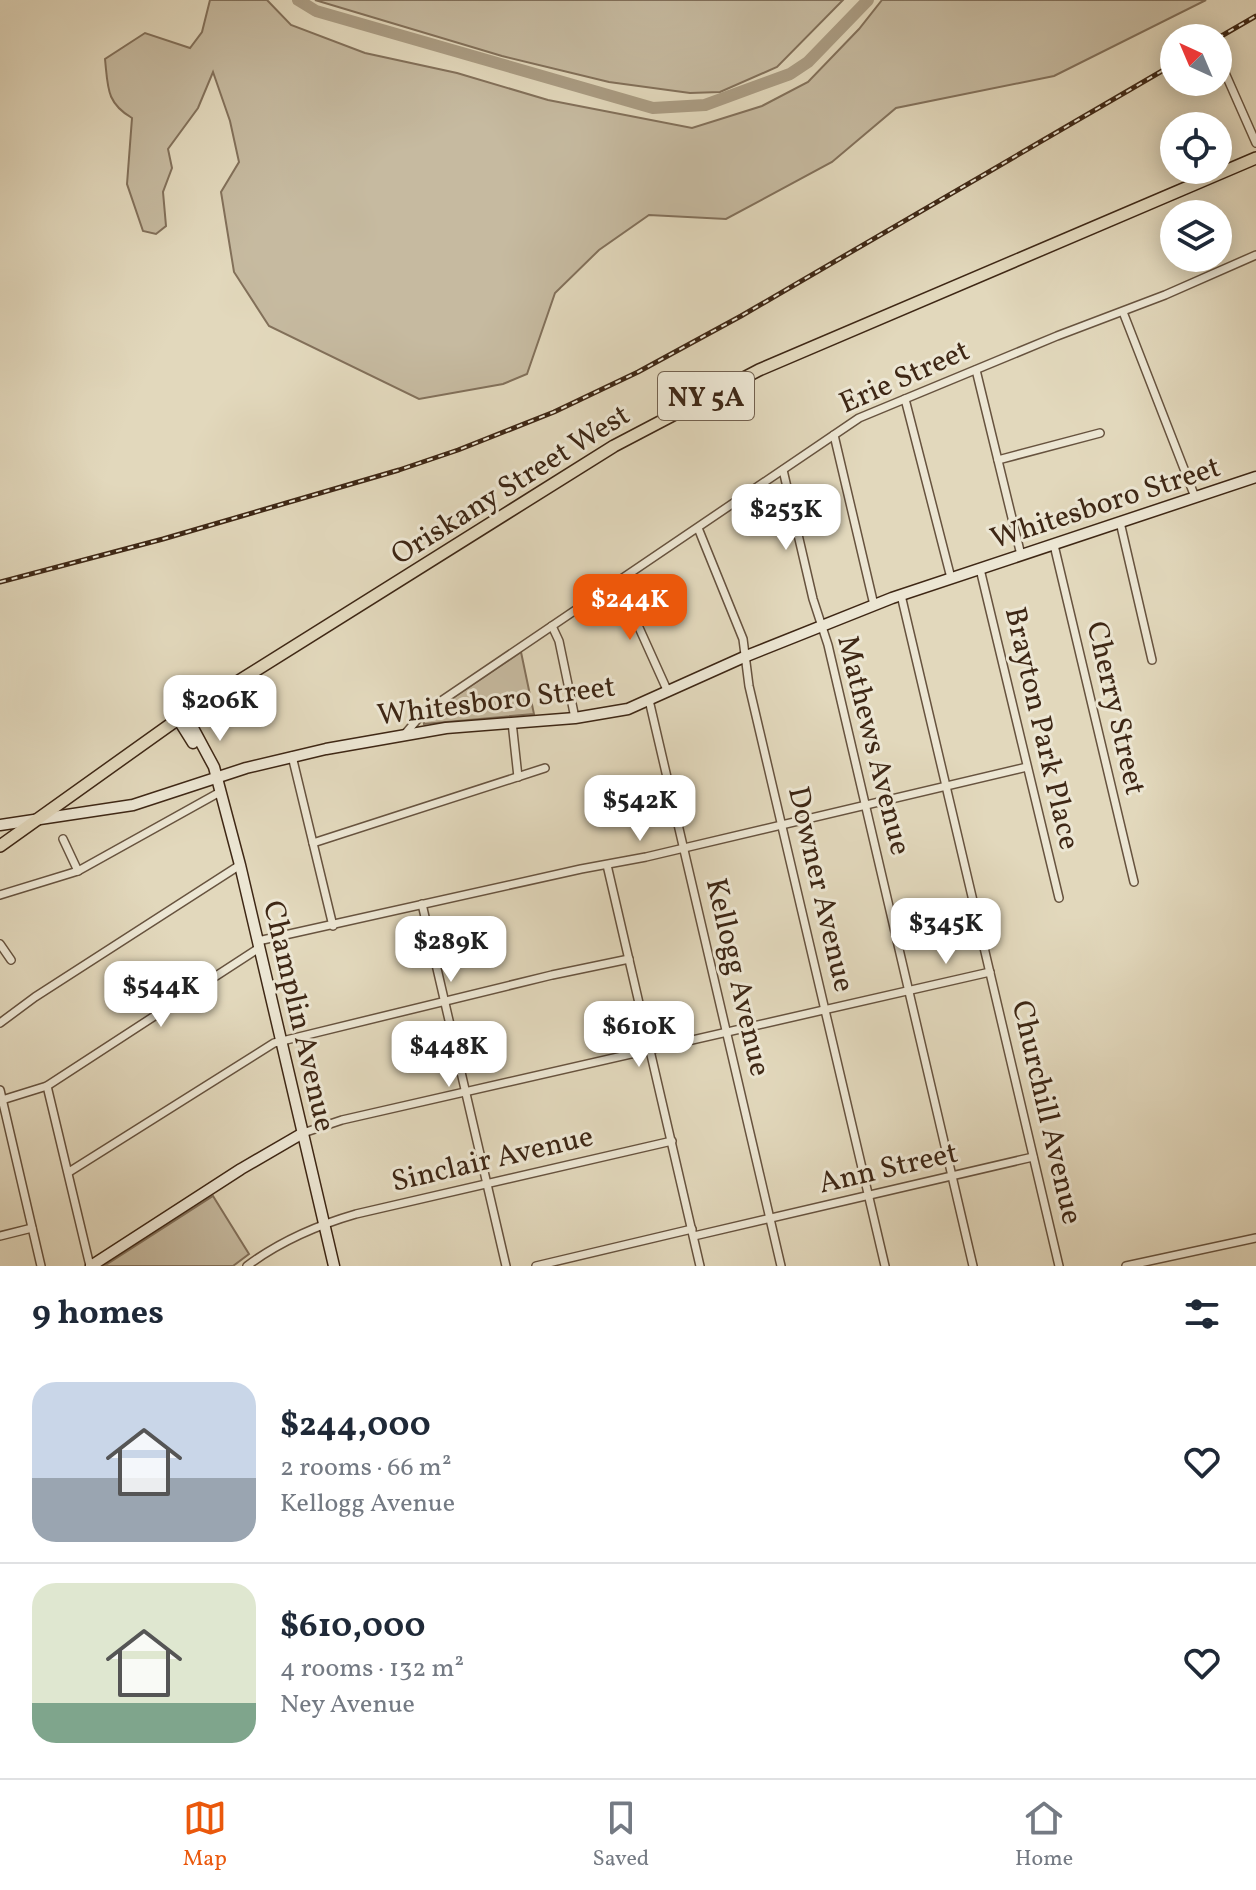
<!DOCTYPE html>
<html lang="en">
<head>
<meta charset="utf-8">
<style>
	body { margin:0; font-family:Vollkorn,serif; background:#f6f6f7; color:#1f2937; height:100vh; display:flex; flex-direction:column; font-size:30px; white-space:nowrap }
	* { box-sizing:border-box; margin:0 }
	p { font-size:26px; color:#747a83 }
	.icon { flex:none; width:44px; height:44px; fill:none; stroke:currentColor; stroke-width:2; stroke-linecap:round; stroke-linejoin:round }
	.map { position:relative; height:1266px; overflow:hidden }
	.sheet { display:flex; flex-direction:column; background:#fff; flex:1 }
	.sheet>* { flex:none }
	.needle { width:52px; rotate:316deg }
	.fabs { position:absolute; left:1160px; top:24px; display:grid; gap:16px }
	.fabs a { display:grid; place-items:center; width:72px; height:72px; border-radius:50%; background:#fff; box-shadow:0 4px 20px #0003; font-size:40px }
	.price { position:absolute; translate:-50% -68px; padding:0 18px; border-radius:16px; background:#fff; color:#222; font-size:26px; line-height:52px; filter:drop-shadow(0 2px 4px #0008) }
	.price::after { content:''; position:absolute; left:50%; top:48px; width:24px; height:18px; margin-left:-12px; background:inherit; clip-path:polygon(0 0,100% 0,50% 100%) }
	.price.selected { background:#ea580c; color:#fff }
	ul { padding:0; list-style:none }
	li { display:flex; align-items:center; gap:24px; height:200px; padding:0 32px }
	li+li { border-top:2px solid #e0e1e3 }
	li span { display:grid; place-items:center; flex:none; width:224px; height:160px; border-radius:24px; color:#555 }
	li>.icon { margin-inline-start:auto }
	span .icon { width:96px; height:96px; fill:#fffc; stroke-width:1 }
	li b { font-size:34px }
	h2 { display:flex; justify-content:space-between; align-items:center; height:96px; padding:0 32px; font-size:34px }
	.dock { display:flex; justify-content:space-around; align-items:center; height:112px; border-top:2px solid #e0e1e3; background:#fff; font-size:22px; color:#747a83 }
	.dock a { display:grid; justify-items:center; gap:4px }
	.dock .selected { color:#ea580c }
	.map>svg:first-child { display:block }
	.green { fill:#c6baa0; stroke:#82705a; stroke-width:2 }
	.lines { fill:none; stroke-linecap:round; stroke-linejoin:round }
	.river { stroke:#aa9c83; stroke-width:12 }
	.street-casing { stroke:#67533f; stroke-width:10 }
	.secondary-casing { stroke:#3e2715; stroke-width:13 }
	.primary-casing { stroke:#3e2715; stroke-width:14 }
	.street { stroke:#ece6d3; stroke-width:7 }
	.secondary { stroke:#ece6d3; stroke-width:10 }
	.primary { stroke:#e2d8bc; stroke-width:11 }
	.rail-casing { stroke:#3e2715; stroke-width:5 }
	.rail { stroke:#ece6d3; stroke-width:2; stroke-dasharray:6; stroke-linecap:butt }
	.labels { text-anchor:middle; stroke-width:6; stroke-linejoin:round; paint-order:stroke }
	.shield { fill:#ece6d3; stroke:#72604e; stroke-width:2 }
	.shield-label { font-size:28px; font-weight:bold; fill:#3e2715 }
	.street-label { font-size:30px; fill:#3e2715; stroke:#ece6d3 }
</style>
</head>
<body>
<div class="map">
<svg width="1256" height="1266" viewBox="0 0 1256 1266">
	<rect width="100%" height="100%" fill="#e2d8bc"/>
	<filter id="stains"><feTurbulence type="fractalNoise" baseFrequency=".0025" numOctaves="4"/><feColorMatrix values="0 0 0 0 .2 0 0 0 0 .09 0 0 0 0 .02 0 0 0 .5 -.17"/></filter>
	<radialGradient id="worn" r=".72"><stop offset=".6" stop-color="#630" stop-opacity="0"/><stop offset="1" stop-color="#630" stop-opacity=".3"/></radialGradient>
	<g class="green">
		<path d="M210,0H267L291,25L365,53L457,73L548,100L692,128L762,106L808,82L859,29L882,0H1206L1054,76L896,108L832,162L726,219L649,215L599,250L555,293L527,374L503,384L419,399L269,326L234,272L221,192L239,162L230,121L213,72L198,108L168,149L172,168L163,192L166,226L156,234L143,231L127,184L132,118C106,103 108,87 105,59L145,33L190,48L202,32Z"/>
		<path d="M315,0H843L777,67L720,92L690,93L609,82L502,56Z"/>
		<path d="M521,652L534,714L424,724L423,718Z"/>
		<path d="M213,1196L249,1254L233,1266H104Z"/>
	</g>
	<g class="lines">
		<path class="river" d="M298,0L316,11L653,108L705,105L790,74L808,62L868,0"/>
		<defs>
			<g id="street">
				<path d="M1218,57L1256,143"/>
				<path d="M1123,312L1195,497"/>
				<path d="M976,370L1021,555"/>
				<path d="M905,399L951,578"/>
				<path d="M834,435L874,605"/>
				<path d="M998,460L1100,433"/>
				<path d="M783,470L813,599L828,645L973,1266"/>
				<path d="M1120,522L1152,660"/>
				<path d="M698,528L743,639L749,686L885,1266"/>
				<path d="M1054,545L1134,882"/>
				<path d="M980,569L1059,898"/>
				<path d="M618,581L668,692"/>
				<path d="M901,595L1059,1266"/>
				<path d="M552,626L559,641L575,718"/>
				<path d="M649,700L781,1266"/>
				<path d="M512,722L518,777"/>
				<path d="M405,734L422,714L859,418L1057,336L1165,295L1256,255"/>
				<path d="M292,756L333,926"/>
				<path d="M63,839L78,871"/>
				<path d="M313,843L545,768"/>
				<path d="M607,865L700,1266"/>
				<path d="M0,895L78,871L220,792"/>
				<path d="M422,904L506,1266"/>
				<path d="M258,941L581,869L646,857L1027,767"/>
				<path d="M0,944L11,960"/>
				<path d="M0,1023L35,997L240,865"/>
				<path d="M47,1086L90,1266"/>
				<path d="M0,1090L41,1266"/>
				<path d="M2,1100L47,1086L259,948"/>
				<path d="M303,1133L342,1120L990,972"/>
				<path d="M69,1172L274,1043L552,975L629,959"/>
				<path d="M0,1236L32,1228"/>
				<path d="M694,1236L1033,1157"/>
				<path d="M247,1266C279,1242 318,1225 356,1214L672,1141"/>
				<path d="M536,1266L692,1229"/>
				<path d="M1126,1266L1256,1238"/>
			</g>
			<g id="secondary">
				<path d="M195,708L192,726L214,767L240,865L334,1266"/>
				<path d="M178,719L193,743"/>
				<path d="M0,825L133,805L246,768L326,749L446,728L575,718L628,709L744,657L892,598L1256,477"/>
				<path d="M91,1266L241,1169L303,1133"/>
			</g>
			<path id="primary" d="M0,846L178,719L614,446L759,370L1256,158"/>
		</defs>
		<use href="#street" class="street-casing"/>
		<use href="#secondary" class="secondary-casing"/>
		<use href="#primary" class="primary-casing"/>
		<use href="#street" class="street"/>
		<use href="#secondary" class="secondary"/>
		<use href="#primary" class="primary"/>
		<defs>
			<g id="rail">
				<path d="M1218,38L1256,16"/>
				<path d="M0,582L163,539L399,470L458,450L554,412L638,372L741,316L1174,64"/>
			</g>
		</defs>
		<use href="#rail" class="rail-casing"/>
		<use href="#rail" class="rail"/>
	</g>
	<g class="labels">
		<rect class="shield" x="658" y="372" width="96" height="48" rx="6"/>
		<g class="shield-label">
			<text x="706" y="406">NY 5A</text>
		</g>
		<g class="street-label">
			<text transform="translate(904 376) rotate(-24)" y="10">Erie Street</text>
			<text transform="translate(510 484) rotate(-32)" y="10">Oriskany Street West</text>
			<text transform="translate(1105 502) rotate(-18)" y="10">Whitesboro Street</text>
			<text transform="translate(496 700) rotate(-7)" y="10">Whitesboro Street</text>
			<text transform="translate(1117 708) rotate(77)" y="10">Cherry Street</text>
			<text transform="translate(1043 728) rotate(77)" y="10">Brayton Park Place</text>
			<text transform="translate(875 745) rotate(76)" y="10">Mathews Avenue</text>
			<text transform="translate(822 889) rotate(77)" y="10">Downer Avenue</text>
			<text transform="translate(739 977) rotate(77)" y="10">Kellogg Avenue</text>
			<text transform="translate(300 1016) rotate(77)" y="10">Champlin Avenue</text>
			<text transform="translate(1048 1112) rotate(77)" y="10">Churchill Avenue</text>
			<text transform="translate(492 1158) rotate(-13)" y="10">Sinclair Avenue</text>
			<text transform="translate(888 1167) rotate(-13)" y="10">Ann Street</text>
		</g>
	</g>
	<rect width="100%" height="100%" filter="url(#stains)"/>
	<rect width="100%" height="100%" fill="url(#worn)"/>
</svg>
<div class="fabs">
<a><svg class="needle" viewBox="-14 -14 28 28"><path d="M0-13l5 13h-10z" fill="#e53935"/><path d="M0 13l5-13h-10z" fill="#747a83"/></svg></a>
<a><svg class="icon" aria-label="locate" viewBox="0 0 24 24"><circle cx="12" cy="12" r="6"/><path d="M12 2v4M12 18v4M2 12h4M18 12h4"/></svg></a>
<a><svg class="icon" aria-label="layers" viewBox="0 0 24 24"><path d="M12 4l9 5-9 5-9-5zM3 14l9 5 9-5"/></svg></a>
</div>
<b class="price" style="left:786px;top:552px">$253K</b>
<b class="price selected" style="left:630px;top:642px">$244K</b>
<b class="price" style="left:220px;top:743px">$206K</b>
<b class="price" style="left:640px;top:843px">$542K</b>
<b class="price" style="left:946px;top:966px">$345K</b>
<b class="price" style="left:451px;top:984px">$289K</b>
<b class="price" style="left:161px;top:1029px">$544K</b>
<b class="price" style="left:639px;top:1069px">$610K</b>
<b class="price" style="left:449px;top:1089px">$448K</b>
</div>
<section class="sheet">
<h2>9 homes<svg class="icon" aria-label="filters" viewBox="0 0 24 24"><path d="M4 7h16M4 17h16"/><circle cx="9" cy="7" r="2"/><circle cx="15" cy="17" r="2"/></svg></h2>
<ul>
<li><span style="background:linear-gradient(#c9d6e8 60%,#9aa5b1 0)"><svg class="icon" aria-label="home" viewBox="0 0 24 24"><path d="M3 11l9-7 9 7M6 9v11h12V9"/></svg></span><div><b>$244,000</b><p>2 rooms · 66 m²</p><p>Kellogg Avenue</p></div><svg class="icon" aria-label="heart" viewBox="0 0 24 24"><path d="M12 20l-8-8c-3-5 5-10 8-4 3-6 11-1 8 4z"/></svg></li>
<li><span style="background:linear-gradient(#dfe7d0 75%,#7fa58c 0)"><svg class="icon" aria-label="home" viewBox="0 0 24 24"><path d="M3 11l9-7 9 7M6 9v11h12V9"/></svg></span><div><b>$610,000</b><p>4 rooms · 132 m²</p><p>Ney Avenue</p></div><svg class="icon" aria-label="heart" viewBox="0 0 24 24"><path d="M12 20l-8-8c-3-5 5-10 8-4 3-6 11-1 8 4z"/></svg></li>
</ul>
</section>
<nav class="dock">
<a class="selected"><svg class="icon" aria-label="map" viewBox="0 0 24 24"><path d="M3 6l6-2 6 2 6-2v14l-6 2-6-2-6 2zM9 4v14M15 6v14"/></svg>Map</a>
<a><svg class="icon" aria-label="saved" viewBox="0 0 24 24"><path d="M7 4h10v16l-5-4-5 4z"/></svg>Saved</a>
<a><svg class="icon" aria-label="home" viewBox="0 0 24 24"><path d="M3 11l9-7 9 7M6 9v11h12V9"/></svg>Home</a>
</nav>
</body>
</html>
